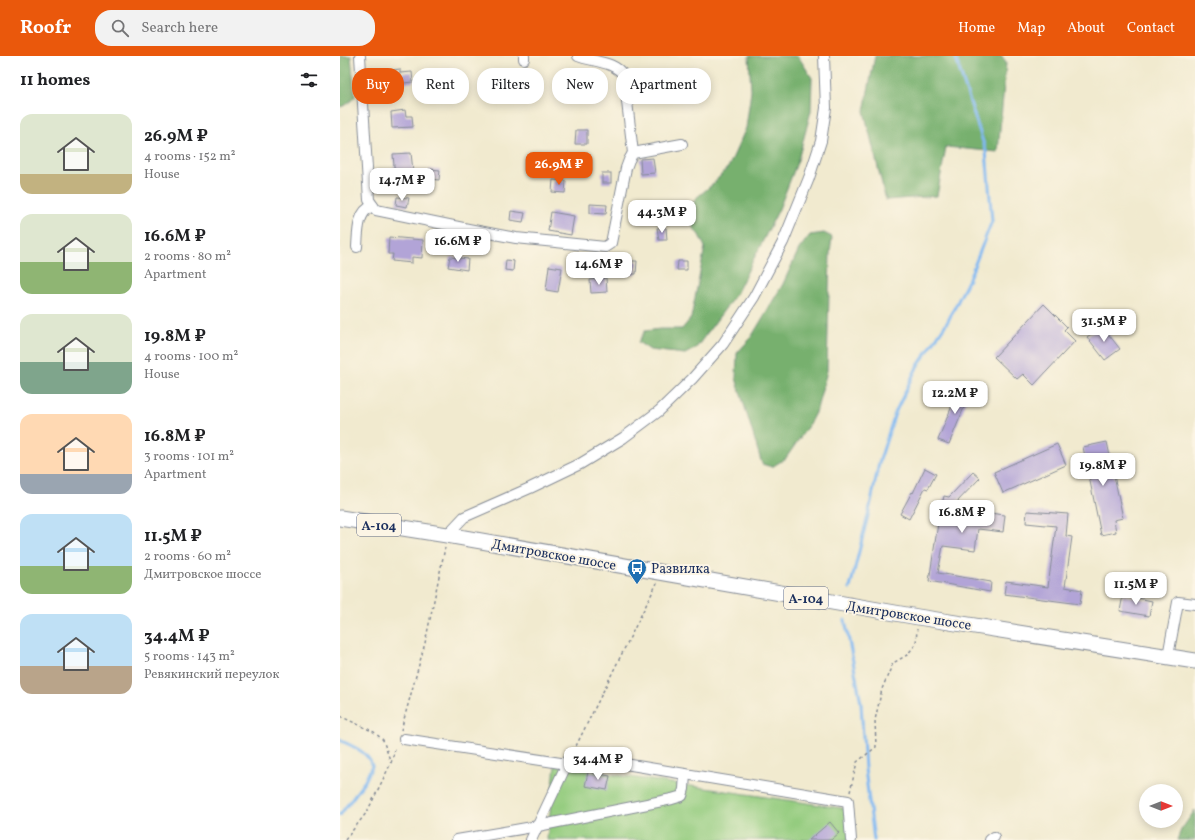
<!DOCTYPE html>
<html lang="en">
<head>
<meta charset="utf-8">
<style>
	body { margin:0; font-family:Vollkorn,serif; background:#f2f2f2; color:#202124; height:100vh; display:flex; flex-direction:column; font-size:15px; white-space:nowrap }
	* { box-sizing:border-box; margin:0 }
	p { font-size:13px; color:#757577 }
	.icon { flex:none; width:22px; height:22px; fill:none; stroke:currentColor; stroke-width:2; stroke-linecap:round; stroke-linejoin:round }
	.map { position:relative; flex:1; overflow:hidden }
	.drawer { display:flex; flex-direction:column; background:#fff; width:340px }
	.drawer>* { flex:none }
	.banner { position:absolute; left:12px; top:12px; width:380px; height:36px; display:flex; gap:8px }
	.needle { width:26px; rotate:90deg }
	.tools { position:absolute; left:799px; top:728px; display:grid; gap:8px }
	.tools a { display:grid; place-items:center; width:44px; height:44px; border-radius:50%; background:#fff; box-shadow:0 2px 10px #0003; font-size:20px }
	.price { position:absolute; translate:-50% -34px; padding:0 9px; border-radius:8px; background:#fff; color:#222; font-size:13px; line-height:26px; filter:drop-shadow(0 1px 2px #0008) }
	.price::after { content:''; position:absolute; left:50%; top:24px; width:12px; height:9px; margin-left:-6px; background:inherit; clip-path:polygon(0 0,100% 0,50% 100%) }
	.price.active { background:#ea580c; color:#fff }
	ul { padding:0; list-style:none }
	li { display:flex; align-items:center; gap:12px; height:100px; padding:0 20px }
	li span { display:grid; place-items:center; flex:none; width:112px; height:80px; border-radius:12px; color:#555 }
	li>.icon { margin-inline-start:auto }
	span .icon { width:48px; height:48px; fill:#fffc; stroke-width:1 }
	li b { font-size:17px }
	h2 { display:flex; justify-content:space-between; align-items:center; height:48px; padding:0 20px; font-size:17px }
	.chip { padding:0 14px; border-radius:16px; background:#fff; box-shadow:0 2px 10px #0003; font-size:14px; line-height:36px }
	.chip.active { background:#ea580c; color:#fff }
	header { display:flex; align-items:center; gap:24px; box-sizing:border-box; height:56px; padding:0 20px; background:#ea580c; color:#fff }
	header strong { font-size:19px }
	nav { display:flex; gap:22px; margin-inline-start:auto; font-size:14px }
	.search { width:280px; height:36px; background:#f2f2f2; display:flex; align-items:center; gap:10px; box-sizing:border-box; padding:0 14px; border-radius:16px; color:#757577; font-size:15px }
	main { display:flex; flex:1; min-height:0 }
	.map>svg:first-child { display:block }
	.green { fill:#94cc7f; stroke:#587e6e }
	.forest { fill:#77b06e; stroke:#497066 }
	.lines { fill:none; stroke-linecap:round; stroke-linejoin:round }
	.stream { stroke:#81b9f2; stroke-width:3 }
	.building { fill:#b2a4d7 }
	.minor-casing { stroke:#868c96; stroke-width:12 }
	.highway-casing { stroke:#868c96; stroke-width:17 }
	.path { stroke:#868c96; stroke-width:1.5; stroke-dasharray:3 3; stroke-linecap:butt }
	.minor { stroke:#fff; stroke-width:10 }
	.highway { stroke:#fff; stroke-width:15 }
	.labels { text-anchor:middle; stroke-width:4; stroke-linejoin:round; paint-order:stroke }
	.shield { fill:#fcf5e5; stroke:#5e6a86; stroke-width:1 }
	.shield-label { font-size:13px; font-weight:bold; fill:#1b2f5e }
	.street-label { font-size:14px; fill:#1b2f5e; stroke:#fcf5e5 }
	.poi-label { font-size:14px; fill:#1b2f5e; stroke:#fcf5e5; text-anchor:start }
</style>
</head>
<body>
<header>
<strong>Roofr</strong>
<div class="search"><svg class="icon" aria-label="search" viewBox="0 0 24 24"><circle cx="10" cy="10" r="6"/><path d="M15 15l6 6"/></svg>Search here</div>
<nav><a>Home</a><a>Map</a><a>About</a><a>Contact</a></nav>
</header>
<main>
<section class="drawer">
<h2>11 homes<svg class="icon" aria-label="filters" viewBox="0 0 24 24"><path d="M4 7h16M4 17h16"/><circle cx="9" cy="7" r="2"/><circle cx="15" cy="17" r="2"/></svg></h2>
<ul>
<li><span style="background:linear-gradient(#dfe7d0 75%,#c2b280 0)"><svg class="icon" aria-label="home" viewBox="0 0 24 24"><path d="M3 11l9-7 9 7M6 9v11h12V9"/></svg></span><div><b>26.9M ₽</b><p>4 rooms · 152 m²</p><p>House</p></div></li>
<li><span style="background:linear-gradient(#dfe7d0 60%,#8fb573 0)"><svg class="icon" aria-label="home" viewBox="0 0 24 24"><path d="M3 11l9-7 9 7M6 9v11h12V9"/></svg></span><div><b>16.6M ₽</b><p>2 rooms · 80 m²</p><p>Apartment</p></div></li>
<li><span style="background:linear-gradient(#dfe7d0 60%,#7fa58c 0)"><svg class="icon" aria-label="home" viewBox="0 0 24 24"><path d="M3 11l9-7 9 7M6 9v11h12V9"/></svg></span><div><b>19.8M ₽</b><p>4 rooms · 100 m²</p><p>House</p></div></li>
<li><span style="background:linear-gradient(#ffd9b3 75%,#9aa5b1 0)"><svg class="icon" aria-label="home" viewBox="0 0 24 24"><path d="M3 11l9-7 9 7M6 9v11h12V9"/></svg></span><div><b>16.8M ₽</b><p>3 rooms · 101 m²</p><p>Apartment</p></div></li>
<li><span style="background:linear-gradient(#bfe0f5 65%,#8fb573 0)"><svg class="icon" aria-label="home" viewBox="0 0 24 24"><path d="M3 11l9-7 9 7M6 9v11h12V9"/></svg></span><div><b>11.5M ₽</b><p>2 rooms · 60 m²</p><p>Дмитровское шоссе</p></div></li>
<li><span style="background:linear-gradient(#bfe0f5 65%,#b9a48a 0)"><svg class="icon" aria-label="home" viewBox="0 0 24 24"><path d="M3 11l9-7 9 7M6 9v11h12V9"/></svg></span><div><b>34.4M ₽</b><p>5 rooms · 143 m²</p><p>Ревякинский переулок</p></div></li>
</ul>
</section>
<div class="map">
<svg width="855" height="784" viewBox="0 0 855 784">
	<rect width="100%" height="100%" fill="#fcf5e5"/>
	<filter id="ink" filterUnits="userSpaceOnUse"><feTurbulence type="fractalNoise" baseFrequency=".025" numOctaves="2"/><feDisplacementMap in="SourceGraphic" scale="8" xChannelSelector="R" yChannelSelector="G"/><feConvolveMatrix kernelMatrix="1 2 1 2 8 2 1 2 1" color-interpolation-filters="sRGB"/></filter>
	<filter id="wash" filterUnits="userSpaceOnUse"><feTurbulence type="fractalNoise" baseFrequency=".012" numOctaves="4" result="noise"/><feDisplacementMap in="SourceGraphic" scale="16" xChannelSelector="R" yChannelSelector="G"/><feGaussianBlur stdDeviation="0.9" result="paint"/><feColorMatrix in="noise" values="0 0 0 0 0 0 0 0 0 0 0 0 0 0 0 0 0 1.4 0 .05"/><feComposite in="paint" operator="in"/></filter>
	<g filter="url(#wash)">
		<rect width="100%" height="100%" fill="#f1eacf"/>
		<path class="green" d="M215,710L508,753L512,784H207Z"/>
		<g class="forest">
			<path d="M0,0H11L15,41L6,49L0,51Z"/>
			<path d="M409,0H458L472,22L471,55L458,104L439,153L396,238L356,292L345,298L310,294L298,286L305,275L320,273H342L351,262L365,191L359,179L353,172L349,158L355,143L373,128L389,110L406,72L411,35Z"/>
			<path d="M535,0H662L666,7L658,96L606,91L597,140L546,144L524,55Z"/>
			<path d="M484,177L492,181L490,197L487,315L477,353L468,370L446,402L432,411L422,408L396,322L397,297L410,283L443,228L459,193L470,179Z"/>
			<path d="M855,754V784H837L841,774Z"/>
		</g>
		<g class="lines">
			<g class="stream">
				<path d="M510,532L529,455L539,407L555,357L577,311L608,265L629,223L652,165L646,95L615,0"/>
				<path d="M505,564L521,647L525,713L534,784"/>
				<path d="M0,684C13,691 28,695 32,710L25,725L0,759"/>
			</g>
		</g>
		<g id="blocks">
			<g class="building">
				<path d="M60,13V17L72,16L73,26L45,29L44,15Z"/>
				<path d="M152,16L167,17V30H152Z"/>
				<path d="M302,24L303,37L295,38L294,26Z"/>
				<path d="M65,54L66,60H72L73,71L52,72L51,56Z"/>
				<path d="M236,74H247V88H235Z"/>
				<path d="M71,97L73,115H66L67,121L55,122L53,98Z"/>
				<path d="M313,102L315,117L301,118L300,103Z"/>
				<path d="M89,113L100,114L99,124L89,123Z"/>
				<rect x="262" y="117" width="9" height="10"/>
				<path d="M213,124L226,125L225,137L212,136Z"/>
				<path d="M57,141L69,142L67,151L56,149Z"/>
				<path d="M250,148L267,149L266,158L250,157Z"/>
				<path d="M171,155L185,157L183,166L170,164Z"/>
				<path d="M211,156L234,160L231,179L208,175Z"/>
				<path d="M317,172H326L327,184H319Z"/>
				<path d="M49,181L83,184L82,202L72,201V207L52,205L53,198H48Z"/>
				<path d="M110,201L128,203L127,214L108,211Z"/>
				<path d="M166,204L174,205L173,215L165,214Z"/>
				<path d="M280,205H297L296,218H279Z"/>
				<path d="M338,205H347V214H337Z"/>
				<path d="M209,210L222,212L218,236L206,234Z"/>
				<path d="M266,222L267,236L251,237L250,224Z"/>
				<path d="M704,248L727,271L724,274L735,285L694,329L683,318L677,323L654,301Z"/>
				<path d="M762,270L780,293L765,304L747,281Z"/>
				<path d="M623,328L631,332L625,341L628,342L609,388L598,384L616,340Z"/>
				<path d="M767,386L783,462L774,464L776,476L761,479L743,391Z"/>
				<path d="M717,388L726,409L663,437L654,416Z"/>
				<path d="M585,412L596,418L588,433L585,432L569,463L560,458L572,436L573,437Z"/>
				<path d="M633,416L640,422L614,449L641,453V456L665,459L663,476L638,473L635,494L603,490L598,517L651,526L650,536L589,525L599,461L604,440L609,441Z"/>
				<path d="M687,455L728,458L726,480L732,481L725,531L742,534L740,548L664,538L666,525L708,531L716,470L686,467Z"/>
				<path d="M783,539L812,545L809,560L780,555Z"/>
				<path d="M248,716L270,720L267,734L245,730Z"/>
				<path d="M490,766L499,777L491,784H469Z"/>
			</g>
		</g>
	</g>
	<g filter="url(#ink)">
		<use href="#blocks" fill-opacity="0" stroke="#868c96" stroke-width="1"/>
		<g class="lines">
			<defs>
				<g id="minor">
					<path d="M20,0L29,144L36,154L128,173L176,182L265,191L271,187L286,112L289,104L293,97L342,88"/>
					<path d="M184,0V3"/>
					<path d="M238,0C253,6 275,5 284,20L293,97"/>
					<path d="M17,191C18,177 17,155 33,150"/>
					<path d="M107,479L124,461L190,432L240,408L283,382L319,355L352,323L383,288L414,241L443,186L469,122L481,85L486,52L484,0"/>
					<path d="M828,600L838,546L855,548"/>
					<path d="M64,683L227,708"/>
					<path d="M117,784L198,770L332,743L342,740L344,733L345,718"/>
					<path d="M191,784L231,699L508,745L511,784"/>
					<path d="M650,784L654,781"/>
				</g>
				<path id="highway" d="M0,462L107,479L578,561L855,605"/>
			</defs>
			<use href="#minor" class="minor-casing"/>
			<use href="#highway" class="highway-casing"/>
			<g class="path">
				<path d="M0,660L34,676L43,684L51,707"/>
				<path d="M61,674L85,587L105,492"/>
				<path d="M236,690L317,527"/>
				<path d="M510,736L517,706L536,691L535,664L542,633L553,607L567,599L576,588L577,573"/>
				<path d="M5,784L27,756L51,707L56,690"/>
			</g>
			<use href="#minor" class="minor"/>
			<use href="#highway" class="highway"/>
		</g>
	</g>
	<defs>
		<symbol id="bus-pin" viewBox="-11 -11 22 30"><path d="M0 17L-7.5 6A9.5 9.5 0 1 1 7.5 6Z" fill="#1f6fb2" stroke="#fcf5e5"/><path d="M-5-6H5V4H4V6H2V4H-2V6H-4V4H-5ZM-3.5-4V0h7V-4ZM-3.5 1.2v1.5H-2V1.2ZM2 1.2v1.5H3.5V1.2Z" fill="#fff"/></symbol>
	</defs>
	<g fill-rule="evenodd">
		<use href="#bus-pin" x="286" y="501" width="22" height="30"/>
	</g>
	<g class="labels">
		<g class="shield">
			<rect x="17" y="458" width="44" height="22" rx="3"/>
			<rect x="444" y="531" width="44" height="22" rx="3"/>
		</g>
		<g class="shield-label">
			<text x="39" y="474">А-104</text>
			<text x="466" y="547">А-104</text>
		</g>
		<g class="street-label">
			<text transform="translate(214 498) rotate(10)" y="5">Дмитровское шоссе</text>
			<text transform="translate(569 559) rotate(9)" y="5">Дмитровское шоссе</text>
		</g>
		<g class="poi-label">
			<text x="311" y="517">Развилка</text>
		</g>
	</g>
</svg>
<div class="tools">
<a><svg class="needle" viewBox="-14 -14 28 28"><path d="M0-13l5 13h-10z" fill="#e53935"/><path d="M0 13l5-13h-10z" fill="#757577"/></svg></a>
</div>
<b class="price active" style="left:219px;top:130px">26.9M ₽</b>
<b class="price" style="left:62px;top:146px">14.7M ₽</b>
<b class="price" style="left:322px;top:178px">44.3M ₽</b>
<b class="price" style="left:118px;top:207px">16.6M ₽</b>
<b class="price" style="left:259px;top:230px">14.6M ₽</b>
<b class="price" style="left:764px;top:287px">31.5M ₽</b>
<b class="price" style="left:615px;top:359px">12.2M ₽</b>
<b class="price" style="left:763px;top:431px">19.8M ₽</b>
<b class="price" style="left:622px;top:478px">16.8M ₽</b>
<b class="price" style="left:796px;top:550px">11.5M ₽</b>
<b class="price" style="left:258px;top:725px">34.4M ₽</b>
<div class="banner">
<a class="chip active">Buy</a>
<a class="chip">Rent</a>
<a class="chip">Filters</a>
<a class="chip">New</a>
<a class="chip">Apartment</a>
</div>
</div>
</main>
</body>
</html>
